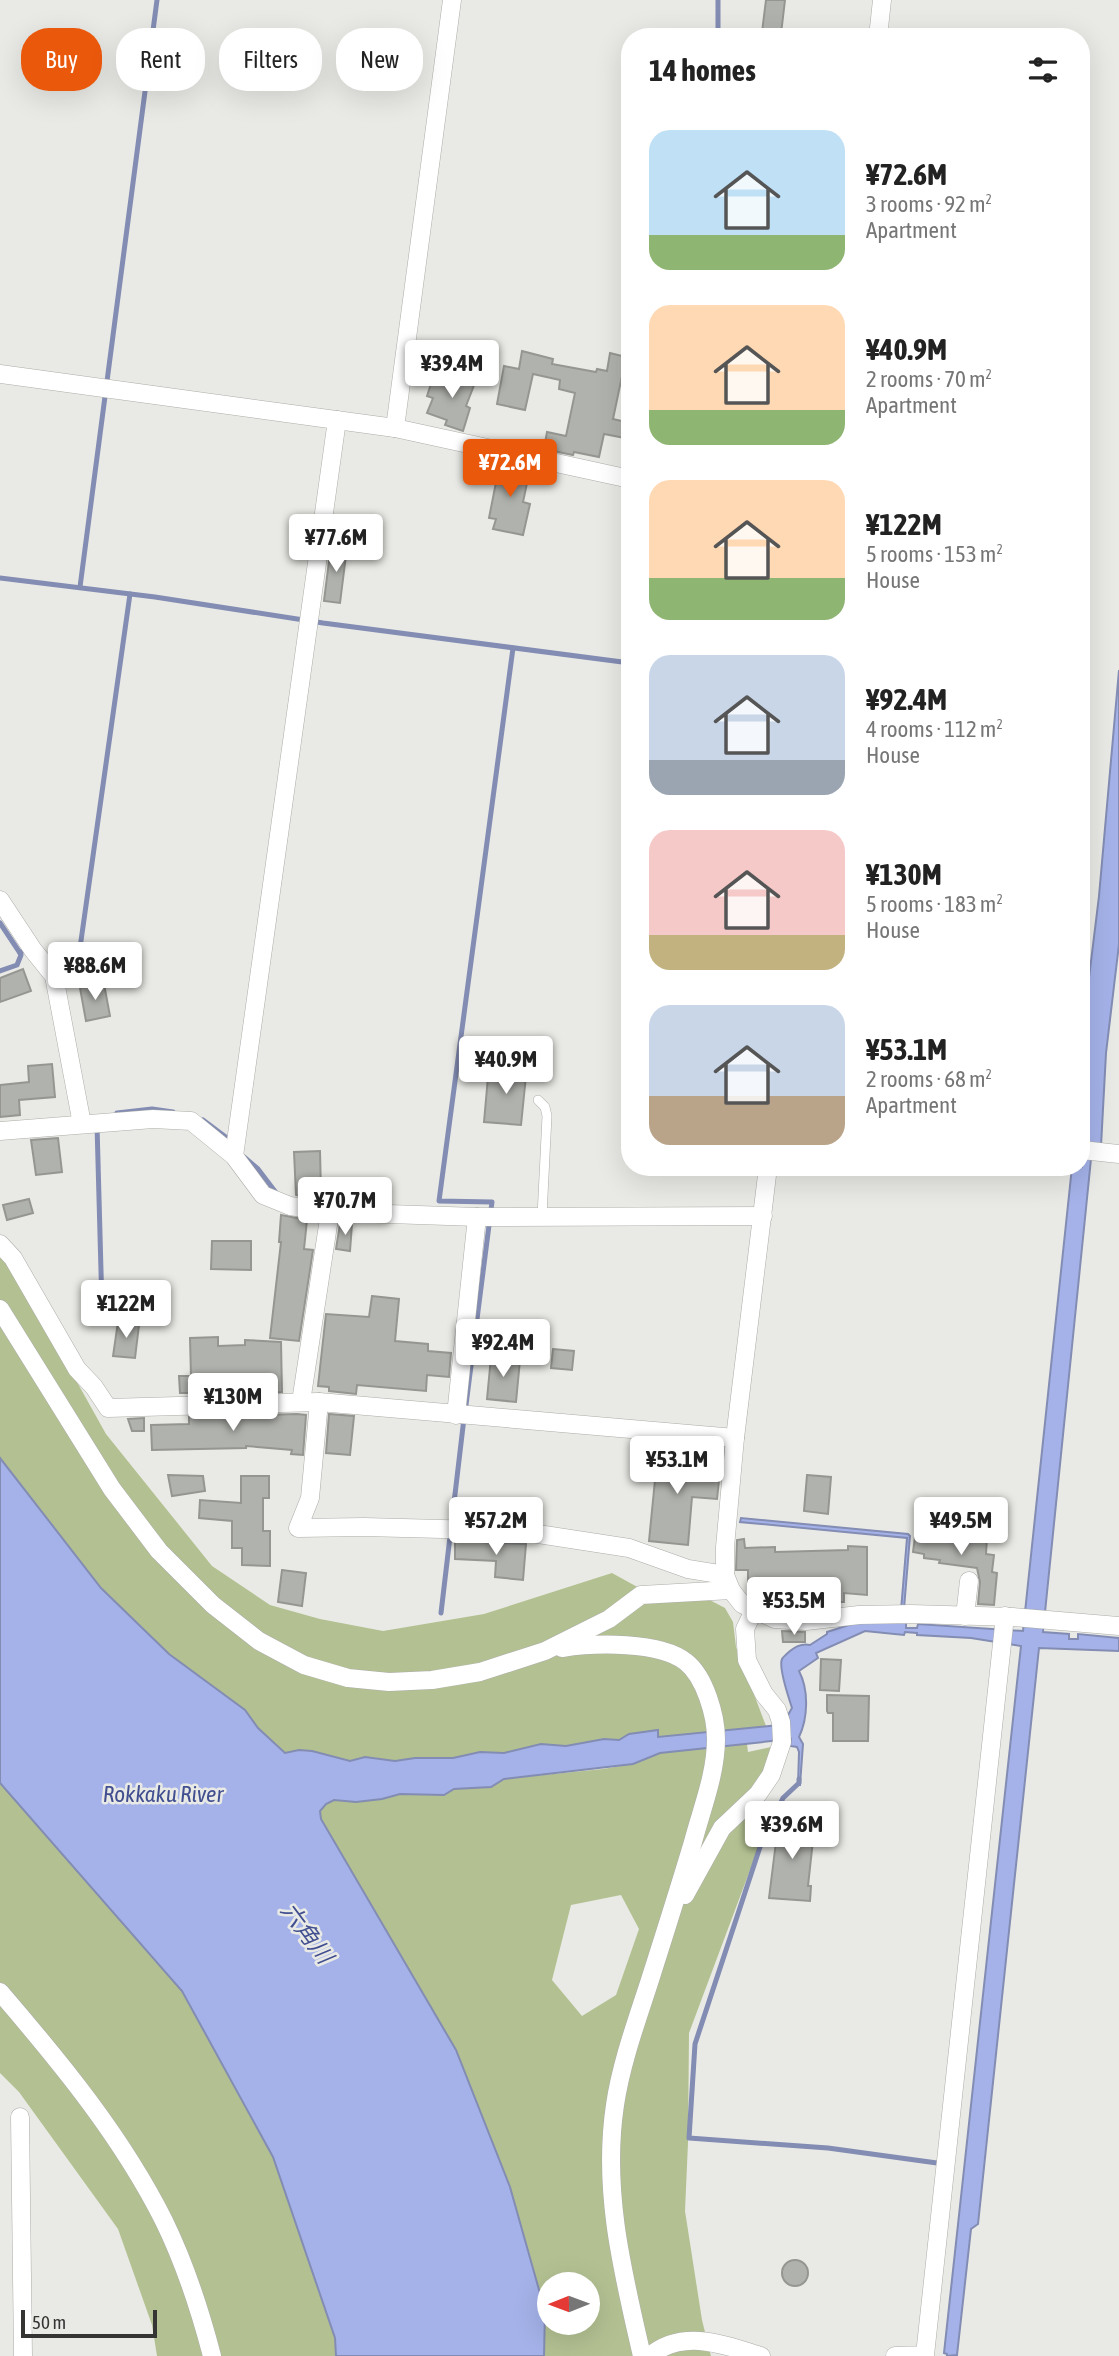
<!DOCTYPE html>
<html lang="en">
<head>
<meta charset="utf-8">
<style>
	body { margin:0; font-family:"Asap Condensed","Noto Sans JP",sans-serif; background:#f2f2f2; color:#222; height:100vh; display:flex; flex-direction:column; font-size:26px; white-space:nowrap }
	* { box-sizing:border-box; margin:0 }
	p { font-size:23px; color:#767676 }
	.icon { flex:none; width:38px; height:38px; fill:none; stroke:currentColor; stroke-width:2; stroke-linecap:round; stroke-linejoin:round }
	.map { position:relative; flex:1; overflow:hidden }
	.side { position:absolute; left:621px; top:28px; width:469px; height:1148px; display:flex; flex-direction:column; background:#fff; border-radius:28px; box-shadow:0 7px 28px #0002 }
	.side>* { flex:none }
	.banner { position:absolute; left:21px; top:28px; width:495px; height:63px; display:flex; gap:14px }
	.needle { width:46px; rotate:269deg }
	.buttons { position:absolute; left:537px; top:2272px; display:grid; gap:14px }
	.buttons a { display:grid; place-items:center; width:63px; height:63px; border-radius:50%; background:#fff; box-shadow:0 7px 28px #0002; font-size:35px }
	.scale { position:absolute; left:21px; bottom:18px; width:136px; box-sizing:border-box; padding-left:7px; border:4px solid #353534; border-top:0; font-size:19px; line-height:24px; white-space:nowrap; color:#353534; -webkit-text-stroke:5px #e9eae5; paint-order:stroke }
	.price { position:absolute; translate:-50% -60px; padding:0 16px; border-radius:7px; background:#fff; color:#222; font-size:23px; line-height:46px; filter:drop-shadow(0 2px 4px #0008) }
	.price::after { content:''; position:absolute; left:50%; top:42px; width:21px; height:16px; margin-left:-10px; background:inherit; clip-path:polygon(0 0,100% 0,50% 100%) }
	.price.on { background:#ea580c; color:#fff }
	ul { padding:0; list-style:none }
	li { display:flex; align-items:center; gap:21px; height:175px; padding:0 28px }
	li span { display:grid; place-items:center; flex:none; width:196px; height:140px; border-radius:21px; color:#555 }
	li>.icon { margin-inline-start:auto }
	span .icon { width:84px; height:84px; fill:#fffc; stroke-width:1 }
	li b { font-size:30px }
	h2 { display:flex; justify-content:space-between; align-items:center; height:84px; padding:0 28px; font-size:30px }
	.chip { padding:0 24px; border-radius:28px; background:#fff; box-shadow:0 7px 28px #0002; font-size:24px; line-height:63px }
	.chip.on { background:#ea580c; color:#fff }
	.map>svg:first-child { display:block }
	.green { fill:#b3c192; fill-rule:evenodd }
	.water { fill:#a4b2e9; stroke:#838cb3; stroke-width:2 }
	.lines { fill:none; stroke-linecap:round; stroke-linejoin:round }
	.stream { stroke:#838cb3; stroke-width:5 }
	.building { fill:#b0b2ad; stroke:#959692; stroke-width:2 }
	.lane-casing { stroke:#acada9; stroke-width:10 }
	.street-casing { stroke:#acada9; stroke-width:19 }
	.lane { stroke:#fff; stroke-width:9 }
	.street { stroke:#fff; stroke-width:18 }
	.labels { text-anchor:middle; stroke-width:5; stroke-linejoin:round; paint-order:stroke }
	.water-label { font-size:23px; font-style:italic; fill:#414e90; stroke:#e9eae5 }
</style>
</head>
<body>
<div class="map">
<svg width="1119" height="2356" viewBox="0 0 1119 2356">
	<rect width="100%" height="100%" fill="#e9eae5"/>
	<g class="green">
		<path d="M0,1244L106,1434L212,1566L270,1605L320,1619L383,1631L484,1614L612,1573L661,1600L702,1596L725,1608L733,1622L736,1647L766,1726L745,1729L748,1752L771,1747V1757L755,1788L769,1819L689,2033L688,2143L685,2211L702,2320L711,2356H544L545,2311L510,2187L456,2050L321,1819L320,1811L326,1804L334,1800L356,1802L382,1799L400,1794L444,1795L454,1789L491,1787L504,1779L603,1769L633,1764L659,1753L722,1747L658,1737V1730L629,1734L619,1740L604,1739L566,1746L541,1744L504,1753L480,1752L453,1758H415L395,1761L365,1757L350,1761L312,1751L299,1750L285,1753L258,1728L245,1710L169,1654L101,1588L0,1458ZM621,1895L639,1929L616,1995L582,2016L552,1980L571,1905ZM550,2284H588V2322H550Z"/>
		<path d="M0,1783L182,1991L273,2157L335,2338L336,2356H157L152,2325L118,2229L19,2092L0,2073Z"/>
	</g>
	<path class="water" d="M1119,670V944L1106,1053L1101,1146L1091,1159L1043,1632L1069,1634V1639H1078V1634L1119,1638V1651L1039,1648L978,2224L971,2229L957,2355L947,2356V2354L944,2353L1021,1646L971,1638L917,1635V1633L905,1632L904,1635L865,1631L816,1653L818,1658L799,1671C809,1690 808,1718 799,1737L803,1744L800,1785H798L799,1752L797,1747L790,1746L791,1739L660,1753L633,1764L504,1779L491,1787L454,1789L444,1795L400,1794L382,1799L356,1802L334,1800L326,1804L320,1811L321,1819L456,2050L510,2187L545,2311L544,2356H336L335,2338L273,2157L182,1991L0,1783V1458L101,1588L169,1654L245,1710L258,1728L285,1753L299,1750L312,1751L350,1761L365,1757L395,1761L415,1758H453L480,1752L504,1753L541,1744L566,1746L604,1739L619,1740L629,1734L658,1730V1737L789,1724L788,1715L792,1708C789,1698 778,1668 782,1659C783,1657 789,1652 790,1651C796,1646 802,1643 810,1645L827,1634V1632L855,1623L900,1622L907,1538L740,1522L741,1518L908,1534L910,1536L903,1621L906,1622V1628H917L918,1624L1023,1631L1072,1167H1082V1035L1099,896Z"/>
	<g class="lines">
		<g class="stream">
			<path d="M718,37V0"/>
			<path d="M0,578L155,597L323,623L630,663"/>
			<path d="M80,587L157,0"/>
			<path d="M0,923L20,953L28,947"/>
			<path d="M0,971L17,965L21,955L20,953"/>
			<path d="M56,973L78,962L130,594"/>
			<path d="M117,1113L152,1109L173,1112"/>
			<path d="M203,1120L231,1141"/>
			<path d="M97,1125L102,1307"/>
			<path d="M244,1157L258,1169L277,1194"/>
			<path d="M466,1405L492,1202L439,1201L513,648"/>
			<path d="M441,1613L464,1418"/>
			<path d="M799,1779V1783L783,1798L760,1847L695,2044L689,2138L828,2148L937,2163"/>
		</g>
	</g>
	<g class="building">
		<path d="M766,0H785L781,34L762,32Z"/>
		<path d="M522,351L553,359L552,364L596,372L597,369L607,371L610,353L626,357L613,419L630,423V439L604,434L599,457L574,452L573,455L544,449L547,432L566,436L575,393L559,389L560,380L533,374L525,410L497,404L504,366L519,369Z"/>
		<path d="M451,371L476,380L466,406L470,408L463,431L445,425L447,420L427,413L433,398L427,396L432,381L446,385Z"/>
		<path d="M500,462L530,469L523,502L530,504L523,535L493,529L496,519L489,518Z"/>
		<path d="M331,545L347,547L340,603L324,601Z"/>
		<path d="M23,969L31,991L0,1002V978Z"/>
		<path d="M104,984L110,1016L86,1021L80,988Z"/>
		<path d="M52,1064L55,1097L19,1100L20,1115L0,1117V1085L29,1082L28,1066Z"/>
		<path d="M505,1064L527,1066L521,1125L484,1122L488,1077L503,1079Z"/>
		<path d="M58,1138L62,1172L36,1175L31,1140Z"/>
		<path d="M320,1151L321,1191L309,1192V1197L296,1195L294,1152Z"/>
		<path d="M29,1199L33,1213L7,1220L3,1205Z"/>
		<path d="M281,1215L307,1220L304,1249L313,1250L299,1341L270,1338L281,1242H279Z"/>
		<path d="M340,1224H352L350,1251L336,1249Z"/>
		<path d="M212,1241H251V1270L211,1269Z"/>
		<path d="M372,1296L399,1299L395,1341L428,1344V1351L451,1353L449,1377L427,1375L426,1391L357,1385L356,1394L329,1391V1387L318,1386L326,1314L369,1317Z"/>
		<path d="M118,1322L139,1325L135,1358L113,1356Z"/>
		<path d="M218,1337V1346L245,1345V1340L281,1342L282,1392L180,1393L179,1376H191L190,1338Z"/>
		<path d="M553,1349L574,1351L572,1370L551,1368Z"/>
		<path d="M491,1357L520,1360L516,1402L487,1399Z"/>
		<path d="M297,1414L306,1415L303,1455L291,1454L292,1450L246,1446V1448L152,1450L151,1425L189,1424V1417Z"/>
		<path d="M329,1414L354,1416L350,1455L326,1453Z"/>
		<path d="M144,1418V1431H132L128,1419Z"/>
		<path d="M655,1445L676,1447L674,1467L720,1471L717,1499L692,1497L688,1545L649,1541L655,1480L652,1479Z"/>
		<path d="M168,1475L203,1476L205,1491L172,1496Z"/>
		<path d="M807,1475L831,1477L828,1514L804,1511Z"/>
		<path d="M241,1476H269V1498H263V1531H270V1566L242,1565V1548H232V1521L199,1518L200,1500L241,1503Z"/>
		<path d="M916,1529L987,1537L986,1554L994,1555L992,1572L997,1573L994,1605L978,1604L980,1582L977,1568L939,1563L940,1560L924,1558V1554L913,1552Z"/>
		<path d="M744,1539L745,1548L775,1547V1552L848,1550V1546L867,1547V1595L844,1593V1602H821V1604L797,1603V1596H753L748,1593V1570H736L737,1540Z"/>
		<path d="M455,1541L526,1544L523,1580L495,1577L496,1561L455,1559Z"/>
		<path d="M282,1570L306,1573L302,1606L278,1602Z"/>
		<path d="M782,1631L805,1632V1642H783Z"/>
		<path d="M821,1659L841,1660L839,1691L820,1690Z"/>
		<path d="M827,1695L869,1696L868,1741H833V1713H828L827,1711Z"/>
		<path d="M782,1817L809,1821L808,1830L814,1831L808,1886H811L810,1901L769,1898L778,1826H780Z"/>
		<circle cx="795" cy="2273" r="13"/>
	</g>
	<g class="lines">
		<defs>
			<path id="lane" d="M538,1100L545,1107L547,1116L542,1216"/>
			<g id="street">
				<path d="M878,37L882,0"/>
				<path d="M0,374L395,428L630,479"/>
				<path d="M395,428L452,0"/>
				<path d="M0,900L33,950L54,976L82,1124"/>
				<path d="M0,1131L153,1119L191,1121L234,1156L263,1195L290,1206L330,1212L477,1217L763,1216"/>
				<path d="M1082,1150L1119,1154"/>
				<path d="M234,1156L337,420"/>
				<path d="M768,1167L735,1438L725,1547V1575L731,1590L742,1604L775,1619L806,1621L859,1615L911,1614L1013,1617L1119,1626"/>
				<path d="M0,1244L13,1258L77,1369L94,1387L108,1408L319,1402L735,1438"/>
				<path d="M0,1309L112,1489L159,1551L213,1605L259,1641L304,1665L348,1678L389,1682L432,1680L480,1672L545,1651L609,1619L641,1595L731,1590"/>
				<path d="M301,1402L330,1212"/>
				<path d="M319,1402L310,1498L298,1528L364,1527L519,1531L629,1548L688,1569L725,1575"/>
				<path d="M456,1415L477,1217"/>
				<path d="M965,1616L969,1581"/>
				<path d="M562,1648C594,1643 660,1641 686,1662C705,1677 716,1716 716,1739C716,1774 702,1808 693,1842C679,1889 664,1936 649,1983C636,2023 621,2064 615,2105C602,2191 623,2273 642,2356"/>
				<path d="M685,1895L722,1828L758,1794L771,1775L782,1742L781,1722L777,1710L764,1694L747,1660L745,1629L754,1610"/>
				<path d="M0,1992C61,2063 122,2137 164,2221C185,2264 200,2310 212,2356"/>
				<path d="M20,2117L23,2356"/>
				<path d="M650,2356C683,2328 725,2345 761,2356"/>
				<path d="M895,2356L925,2355L1005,1616"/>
			</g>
		</defs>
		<use href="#lane" class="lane-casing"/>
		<use href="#street" class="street-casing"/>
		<use href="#lane" class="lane"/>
		<use href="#street" class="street"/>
	</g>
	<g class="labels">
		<g class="water-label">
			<text x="163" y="1802">Rokkaku River</text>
			<text transform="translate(307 1933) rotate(53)" y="8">六角川</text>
		</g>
	</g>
</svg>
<div class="buttons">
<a><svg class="needle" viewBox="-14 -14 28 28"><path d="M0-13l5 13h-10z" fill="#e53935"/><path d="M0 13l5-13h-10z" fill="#767676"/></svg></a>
</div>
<div class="scale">50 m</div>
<b class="price" style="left:452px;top:400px">¥39.4M</b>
<b class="price on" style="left:510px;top:499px">¥72.6M</b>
<b class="price" style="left:336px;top:574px">¥77.6M</b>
<b class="price" style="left:95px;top:1002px">¥88.6M</b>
<b class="price" style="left:506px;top:1096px">¥40.9M</b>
<b class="price" style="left:345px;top:1237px">¥70.7M</b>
<b class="price" style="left:126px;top:1340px">¥122M</b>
<b class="price" style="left:503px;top:1379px">¥92.4M</b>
<b class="price" style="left:233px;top:1433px">¥130M</b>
<b class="price" style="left:677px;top:1496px">¥53.1M</b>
<b class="price" style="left:496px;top:1557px">¥57.2M</b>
<b class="price" style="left:961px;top:1557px">¥49.5M</b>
<b class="price" style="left:794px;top:1637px">¥53.5M</b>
<b class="price" style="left:792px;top:1861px">¥39.6M</b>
<div class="banner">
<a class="chip on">Buy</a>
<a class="chip">Rent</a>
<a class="chip">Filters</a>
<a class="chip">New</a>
</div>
<section class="side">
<h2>14 homes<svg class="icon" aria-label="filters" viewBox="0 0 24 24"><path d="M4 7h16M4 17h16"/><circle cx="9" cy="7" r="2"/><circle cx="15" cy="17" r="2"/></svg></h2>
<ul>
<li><span style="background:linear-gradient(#bfe0f5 75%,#8fb573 0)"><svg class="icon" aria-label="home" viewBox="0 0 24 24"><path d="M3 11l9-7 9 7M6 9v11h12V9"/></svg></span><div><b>¥72.6M</b><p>3 rooms · 92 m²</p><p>Apartment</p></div></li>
<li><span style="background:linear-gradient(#ffd9b3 75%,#8fb573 0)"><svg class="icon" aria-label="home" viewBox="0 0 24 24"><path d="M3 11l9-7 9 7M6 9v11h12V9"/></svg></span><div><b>¥40.9M</b><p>2 rooms · 70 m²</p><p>Apartment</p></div></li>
<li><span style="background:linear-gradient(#ffd9b3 70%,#8fb573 0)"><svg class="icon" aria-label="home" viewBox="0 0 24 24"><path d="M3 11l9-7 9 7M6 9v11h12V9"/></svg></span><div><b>¥122M</b><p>5 rooms · 153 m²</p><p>House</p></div></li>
<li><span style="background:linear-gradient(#c9d6e8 75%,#9aa5b1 0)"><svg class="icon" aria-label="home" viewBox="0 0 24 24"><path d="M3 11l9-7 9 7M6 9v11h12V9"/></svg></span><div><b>¥92.4M</b><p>4 rooms · 112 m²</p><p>House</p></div></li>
<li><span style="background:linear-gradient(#f6c9c9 75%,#c2b280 0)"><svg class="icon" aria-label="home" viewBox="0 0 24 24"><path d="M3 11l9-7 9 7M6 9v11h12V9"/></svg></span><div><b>¥130M</b><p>5 rooms · 183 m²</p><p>House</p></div></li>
<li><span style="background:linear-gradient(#c9d6e8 65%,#b9a48a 0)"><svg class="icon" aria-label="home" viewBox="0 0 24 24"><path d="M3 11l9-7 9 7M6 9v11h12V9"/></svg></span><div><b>¥53.1M</b><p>2 rooms · 68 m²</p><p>Apartment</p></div></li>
</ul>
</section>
</div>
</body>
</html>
